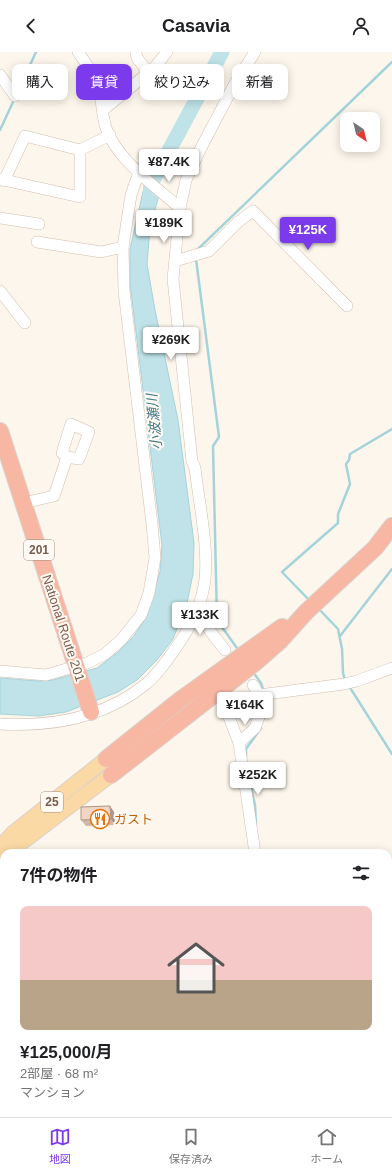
<!DOCTYPE html>
<html lang="ja">
<head>
<meta charset="utf-8">
<style>
	body { margin:0; font-family:Arial,"Noto Sans JP",sans-serif; background:#f6f6f6; color:#202124; height:100vh; display:flex; flex-direction:column; font-size:15px; white-space:nowrap }
	* { box-sizing:border-box; margin:0 }
	p { font-size:13px; color:#757577 }
	.icon { flex:none; width:22px; height:22px; fill:none; stroke:currentColor; stroke-width:2; stroke-linecap:round; stroke-linejoin:round }
	.map { position:relative; flex:1; overflow:hidden }
	.side { position:absolute; left:0px; top:797px; width:392px; height:268px; display:flex; flex-direction:column; background:#fff; border-radius:12px 12px 0 0; box-shadow:0 2px 10px #0003 }
	.side>* { flex:none }
	.top-card { position:absolute; left:12px; top:12px; width:368px; height:36px; display:flex; gap:8px }
	.needle { width:26px; rotate:145deg }
	.tools { position:absolute; left:340px; top:60px; display:grid; gap:8px }
	.tools a { display:grid; place-items:center; width:40px; height:40px; border-radius:8px; background:#fff; box-shadow:0 2px 10px #0003; font-size:20px }
	.price { position:absolute; translate:-50% -34px; padding:0 9px; border-radius:4px; background:#fff; color:#222; font-size:13px; line-height:26px; filter:drop-shadow(0 1px 2px #0008) }
	.price::after { content:''; position:absolute; left:50%; top:24px; width:12px; height:9px; margin-left:-6px; background:inherit; clip-path:polygon(0 0,100% 0,50% 100%) }
	.price.active { background:#7c3aed; color:#fff }
	ul { padding:0; list-style:none }
	li { display:grid; align-content:center; gap:8px; height:212px; padding:0 20px }
	li+li { border-top:1px solid #e0e0e0 }
	li span { display:grid; place-items:center; height:124px; border-radius:8px; color:#555 }
	li>.icon { margin-inline-start:auto }
	span .icon { width:72px; height:72px; fill:#fffc; stroke-width:1 }
	li b { font-size:17px }
	h2 { display:flex; justify-content:space-between; align-items:center; height:48px; padding:0 20px; font-size:17px }
	.chip { padding:0 14px; border-radius:8px; background:#fff; box-shadow:0 2px 10px #0003; font-size:14px; line-height:36px }
	.chip.active { background:#7c3aed; color:#fff }
	header { display:flex; justify-content:space-between; align-items:center; height:52px; padding:0 20px; background:#fff; font-size:18px; font-weight:800 }
	.tab-bar { display:flex; justify-content:space-around; align-items:center; height:56px; border-top:1px solid #e0e0e0; background:#fff; font-size:11px; color:#757577 }
	.tab-bar a { display:grid; justify-items:center; gap:2px }
	.tab-bar .active { color:#7c3aed }
	.map>svg:first-child { display:block }
	.water { fill:#bfe3e8; stroke:#a5d3da }
	.lines { fill:none; stroke-linecap:round; stroke-linejoin:round }
	.stream { stroke:#a5d3da; stroke-width:2.5 }
	.river { stroke:#bfe3e8; stroke-width:15 }
	.minor-casing { stroke:#d1beb0; stroke-width:12 }
	.major-casing { stroke:#dad1cd; stroke-width:16 }
	.highway-casing { stroke:#dad1cd; stroke-width:18 }
	.minor { stroke:#fff; stroke-width:11 }
	.major { stroke:#fbd9a5; stroke-width:14 }
	.highway { stroke:#f7b7a3; stroke-width:16 }
	.wall { fill:#d1b7a8 }
	.shaded-wall { fill:#aa9588 }
	.building { fill:#f3d5c3; stroke:#aa9588 }
	.labels { text-anchor:middle; stroke-width:4; stroke-linejoin:round; paint-order:stroke }
	.shield { fill:#fffaf3; stroke:#a28b7f; stroke-width:1 }
	.shield-label { font-size:12px; font-weight:bold; fill:#7a5c4d }
	.street-label { font-size:13px; fill:#7a5c4d; stroke:#fffaf3 }
	.food-label { font-size:13px; fill:#c56008; stroke:#fffaf3; text-anchor:start }
	.water-label { font-size:14px; font-style:italic; fill:#437c86; stroke:#fffaf3 }
</style>
</head>
<body>
<header><svg class="icon" aria-label="back" viewBox="0 0 24 24"><path d="M15 5l-7 7 7 7"/></svg>Casavia<svg class="icon" aria-label="person" viewBox="0 0 24 24"><circle cx="12" cy="8" r="4"/><path d="M4 21q1-7 8-7t8 7"/></svg></header>
<div class="map">
<svg width="392" height="1065" viewBox="0 0 392 1065">
	<rect width="100%" height="100%" fill="#fdf6ec"/>
	<path class="water" d="M145,131L159,143L150,176L147,212L155,258L178,368L194,491L193,522L187,551L173,587L157,608L137,628L118,640L66,660L39,664L0,662V626L38,629L53,628L97,616L118,600L133,585L146,566L160,520L162,493L130,231V197Z"/>
	<g class="lines">
		<g class="stream">
			<path d="M17,41L36,0"/>
			<path d="M0,78L14,48"/>
			<path d="M197,198L392,10"/>
			<path d="M196,207L219,385L213,394L217,568L239,599"/>
			<path d="M310,549L282,520L338,471V462L350,432L346,412L349,408L350,402L392,377"/>
			<path d="M318,556L338,577L342,597L343,621L345,628"/>
			<path d="M340,584L392,517"/>
			<path d="M253,620L261,631L264,640"/>
			<path d="M349,634L392,702"/>
			<path d="M264,657L266,645"/>
			<path d="M246,705V697L261,676"/>
			<path d="M250,731L255,753L256,774"/>
			<path d="M388,1007L392,1006"/>
		</g>
		<path class="river" d="M150,145L151,132L222,0"/>
		<defs>
			<g id="minor">
				<path d="M78,0C86,12 96,23 99,37C102,50 102,64 106,76C117,108 155,134 180,156"/>
				<path d="M136,1L137,6L148,20"/>
				<path d="M0,23L15,44"/>
				<path d="M103,58L154,16L167,0"/>
				<path d="M0,127L80,145V98L110,83"/>
				<path d="M4,129L25,84L80,98"/>
				<path d="M0,166L39,172"/>
				<path d="M37,190L101,200L123,195"/>
				<path d="M175,209L209,199L238,170L253,159L347,254"/>
				<path d="M0,239L25,271"/>
				<path d="M23,451L54,444L67,405L79,407L89,380L71,372L62,401L67,405"/>
				<path d="M198,555L210,579L225,598"/>
				<path d="M0,619L46,623L87,611L105,602L121,588L141,563L149,541L155,506L152,472L124,239L123,195L131,143L139,120"/>
				<path d="M259,643L344,632L357,629L392,616"/>
				<path d="M229,665L239,691L255,801"/>
				<path d="M0,672C52,675 104,666 146,632C157,623 166,610 175,597C188,579 200,557 204,534C210,501 199,451 195,416L192,409L173,227L180,156L186,128L201,96L234,33L255,0"/>
				<path d="M239,691L255,676L259,665V643L253,633"/>
				<path d="M388,941L392,945"/>
				<path d="M261,1065V1061"/>
			</g>
			<g id="major">
				<path d="M0,795L13,781L106,707"/>
				<path d="M10,801L20,792L111,723"/>
				<path d="M0,810L4,806"/>
			</g>
			<g id="highway">
				<path d="M0,379L91,660"/>
				<path d="M106,707L180,648L282,575"/>
				<path d="M111,723L256,610L280,589L306,560L375,496L392,474"/>
				<path d="M0,971L4,972"/>
				<path d="M0,986L4,988"/>
				<path d="M171,1061L176,1065"/>
				<path d="M193,1061L197,1065"/>
			</g>
		</defs>
		<use href="#minor" class="minor-casing"/>
		<use href="#major" class="major-casing"/>
		<use href="#highway" class="highway-casing"/>
		<use href="#minor" class="minor"/>
		<use href="#major" class="major"/>
		<use href="#highway" class="highway"/>
	</g>
	<path class="wall" d="M114,760L115,773L86,774L81,768Z"/>
	<path class="shaded-wall" d="M110,754L114,760L115,773L111,767Z"/>
	<path class="building" d="M110,754L111,767L81,768V755Z"/>
	<defs>
		<symbol id="restaurant-ring" viewBox="-11 -11 22 22"><circle r="9.5" fill="#fffaf3" stroke="#e8710a" stroke-width="1.5"/><path d="M-5-6h1v4h1v-4h1v4h1v-4h1v5L-1.5 .5V6h-2V.5L-5-1ZM5-6V6H3V1.5H1.5Q1.5-4 5-6Z" fill="#e8710a"/></symbol>
	</defs>
	<g fill-rule="evenodd">
		<use href="#restaurant-ring" x="89" y="756" width="22" height="22"/>
	</g>
	<g class="labels">
		<g class="shield">
			<rect x="24" y="488" width="30" height="20" rx="3"/>
			<rect x="41" y="740" width="22" height="20" rx="3"/>
		</g>
		<g class="shield-label">
			<text x="39" y="502">201</text>
			<text x="52" y="754">25</text>
		</g>
		<g class="street-label">
			<text transform="translate(64 576) rotate(72)" y="5">National Route 201</text>
		</g>
		<g class="food-label">
			<text x="114" y="772">ガスト</text>
		</g>
		<g class="water-label">
			<text transform="translate(154 370) rotate(-95)" y="5">小波瀬川</text>
		</g>
	</g>
</svg>
<div class="tools">
<a><svg class="needle" viewBox="-14 -14 28 28"><path d="M0-13l5 13h-10z" fill="#e53935"/><path d="M0 13l5-13h-10z" fill="#757577"/></svg></a>
</div>
<b class="price" style="left:169px;top:131px">¥87.4K</b>
<b class="price" style="left:164px;top:192px">¥189K</b>
<b class="price active" style="left:308px;top:199px">¥125K</b>
<b class="price" style="left:171px;top:309px">¥269K</b>
<b class="price" style="left:200px;top:584px">¥133K</b>
<b class="price" style="left:245px;top:674px">¥164K</b>
<b class="price" style="left:258px;top:744px">¥252K</b>
<div class="top-card">
<a class="chip">購入</a>
<a class="chip active">賃貸</a>
<a class="chip">絞り込み</a>
<a class="chip">新着</a>
</div>
<section class="side">
<h2>7件の物件<svg class="icon" aria-label="filters" viewBox="0 0 24 24"><path d="M4 7h16M4 17h16"/><circle cx="9" cy="7" r="2"/><circle cx="15" cy="17" r="2"/></svg></h2>
<ul>
<li><span style="background:linear-gradient(#f6c9c9 60%,#b9a48a 0)"><svg class="icon" aria-label="home" viewBox="0 0 24 24"><path d="M3 11l9-7 9 7M6 9v11h12V9"/></svg></span><div><b>¥125,000/月</b><p>2部屋 · 68 m²</p><p>マンション</p></div></li>
</ul>
</section>
</div>
<nav class="tab-bar">
<a class="active"><svg class="icon" aria-label="map" viewBox="0 0 24 24"><path d="M3 6l6-2 6 2 6-2v14l-6 2-6-2-6 2zM9 4v14M15 6v14"/></svg>地図</a>
<a><svg class="icon" aria-label="saved" viewBox="0 0 24 24"><path d="M7 4h10v16l-5-4-5 4z"/></svg>保存済み</a>
<a><svg class="icon" aria-label="home" viewBox="0 0 24 24"><path d="M3 11l9-7 9 7M6 9v11h12V9"/></svg>ホーム</a>
</nav>
</body>
</html>
